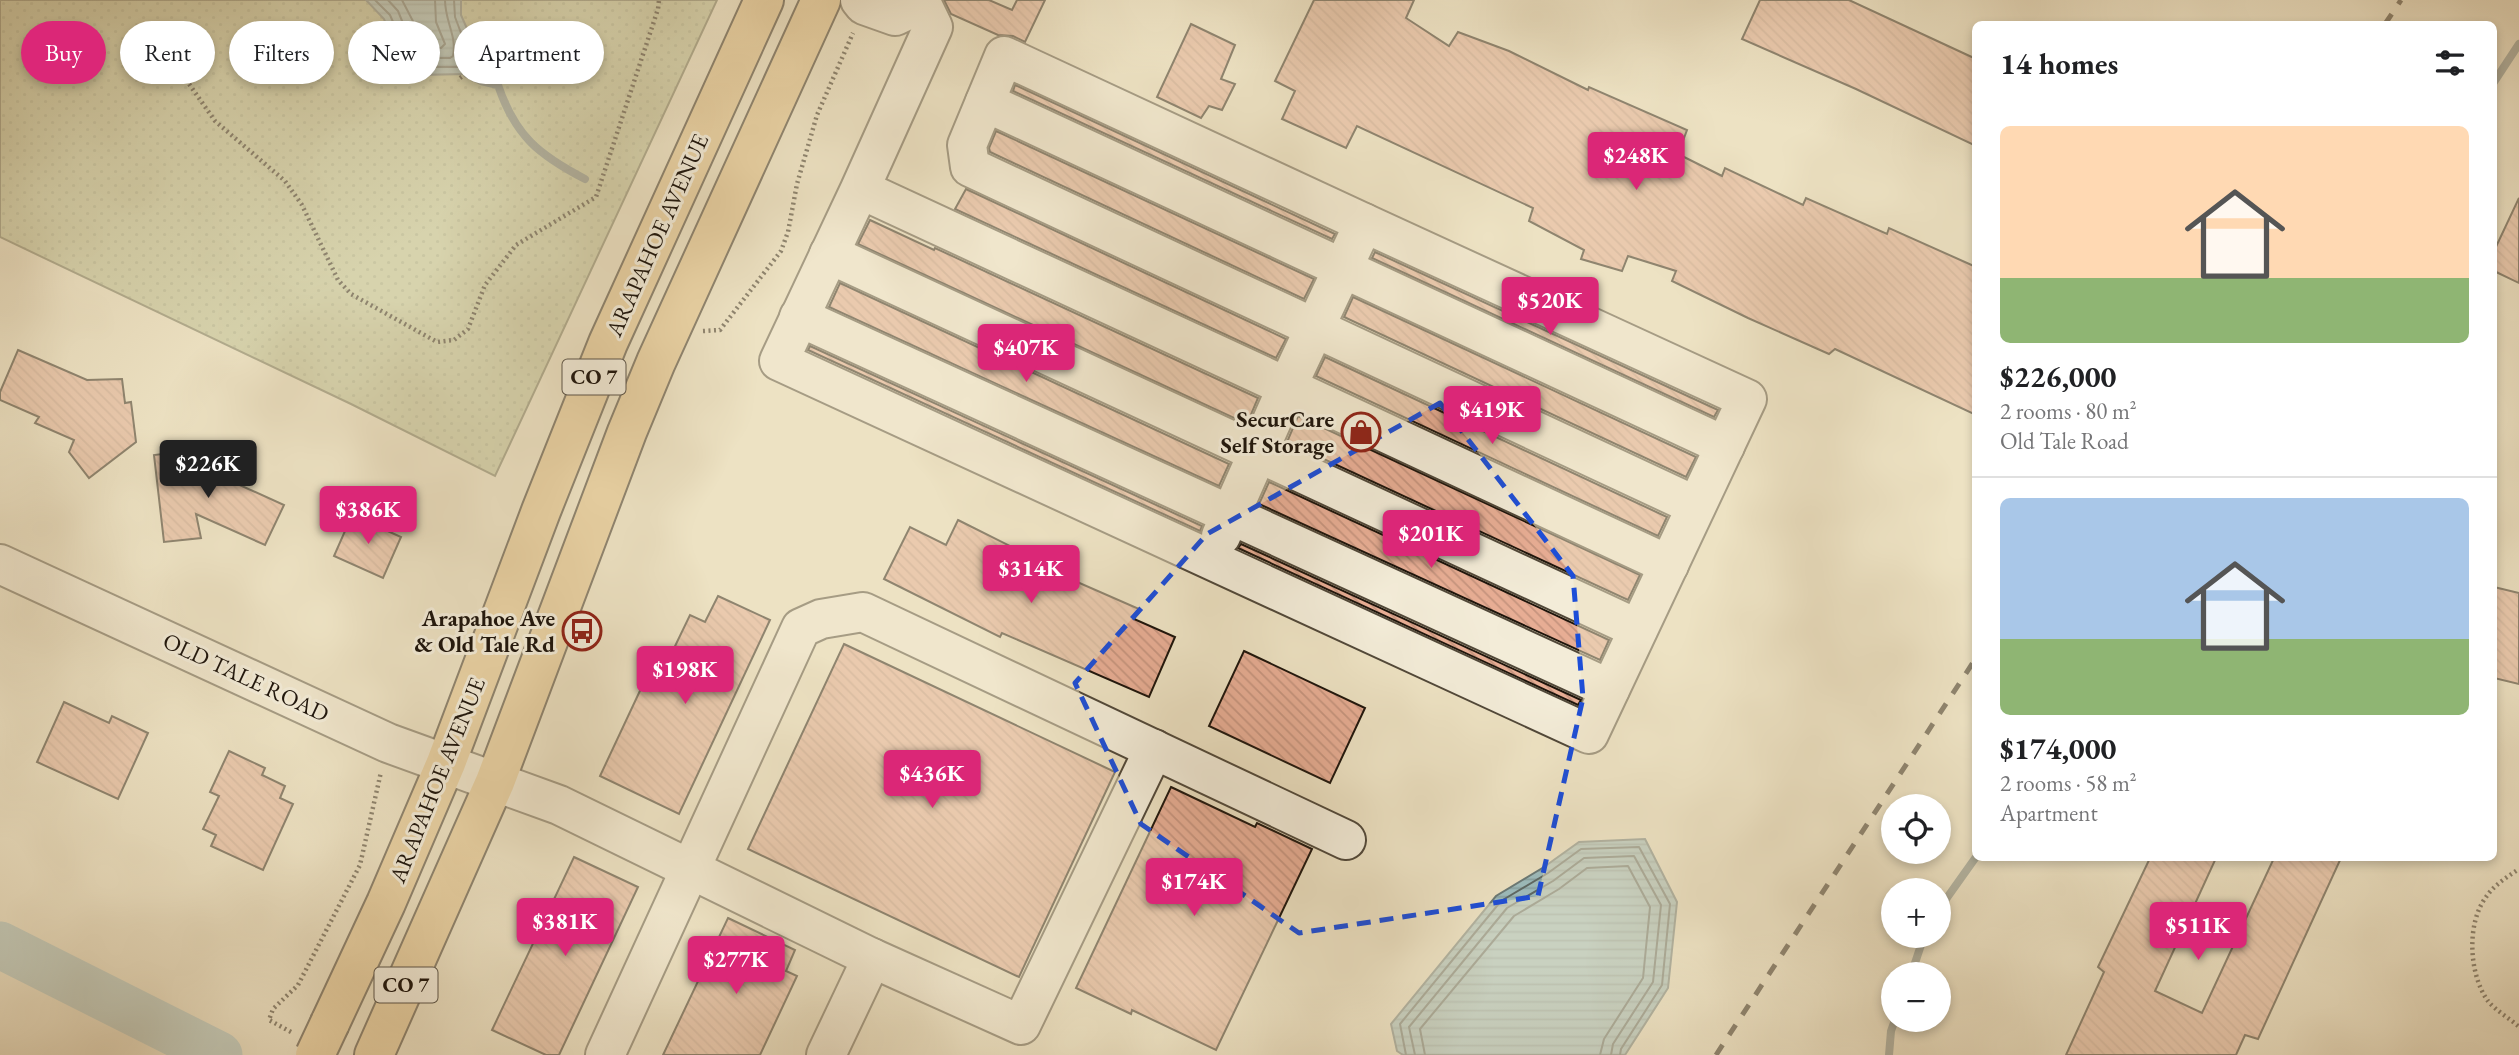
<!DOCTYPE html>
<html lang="en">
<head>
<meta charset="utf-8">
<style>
	body { margin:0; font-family:"EB Garamond",serif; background:#f2f2f2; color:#202124; height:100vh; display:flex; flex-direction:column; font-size:26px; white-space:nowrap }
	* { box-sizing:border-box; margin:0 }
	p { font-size:23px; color:#757577 }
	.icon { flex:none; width:38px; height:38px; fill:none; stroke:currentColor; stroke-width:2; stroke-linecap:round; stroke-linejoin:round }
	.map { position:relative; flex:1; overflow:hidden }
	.side { position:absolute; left:1972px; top:21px; width:525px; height:840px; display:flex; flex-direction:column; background:#fff; border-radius:10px; box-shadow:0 4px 10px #0003 }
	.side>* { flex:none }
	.top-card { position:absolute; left:21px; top:21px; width:665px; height:63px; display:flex; gap:14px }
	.controls { position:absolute; left:1881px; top:794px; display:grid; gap:14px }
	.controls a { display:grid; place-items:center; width:70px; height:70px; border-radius:50%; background:#fff; box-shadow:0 4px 10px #0003; font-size:35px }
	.price { position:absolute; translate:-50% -60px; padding:0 16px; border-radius:7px; background:#db2777; color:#fff; font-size:23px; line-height:46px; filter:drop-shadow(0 2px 4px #0008) }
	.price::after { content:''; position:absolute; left:50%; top:42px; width:21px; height:16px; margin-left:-10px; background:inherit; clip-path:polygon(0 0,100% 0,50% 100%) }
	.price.selected { background:#222; color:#fff }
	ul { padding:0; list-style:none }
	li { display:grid; align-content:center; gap:14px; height:371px; padding:0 28px }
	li+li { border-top:2px solid #e0e0e0 }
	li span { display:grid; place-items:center; height:217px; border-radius:10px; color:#555 }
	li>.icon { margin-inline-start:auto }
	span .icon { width:126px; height:126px; fill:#fffc; stroke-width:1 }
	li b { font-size:30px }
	h2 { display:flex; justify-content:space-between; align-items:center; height:84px; padding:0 28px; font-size:30px }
	.pill { padding:0 24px; border-radius:32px; background:#fff; box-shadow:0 4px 10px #0003; font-size:24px; line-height:63px }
	.pill.selected { background:#db2777; color:#fff }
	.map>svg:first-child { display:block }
	.grass { fill:url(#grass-dots); stroke:#6c6b4e; stroke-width:2 }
	.water { fill:url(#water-rules); stroke:#6a7976; stroke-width:2 }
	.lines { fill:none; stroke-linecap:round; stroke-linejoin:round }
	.shore { stroke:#5d6864; stroke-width:2 }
	.stream { stroke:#6a7976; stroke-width:8 }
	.river { stroke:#9dbcbd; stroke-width:47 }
	.building { fill:url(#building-back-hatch); stroke:#1d140b; stroke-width:2 }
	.minor-casing { stroke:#514839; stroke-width:42 }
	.major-casing { stroke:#1d140b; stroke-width:42 }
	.path { stroke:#1d140b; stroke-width:4.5; stroke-dasharray:2 3.5; stroke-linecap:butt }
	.minor { stroke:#f3ecd8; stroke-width:38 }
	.major { stroke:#e6c182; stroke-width:38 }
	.rail { stroke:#1d140b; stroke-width:5; stroke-dasharray:12 12; stroke-linecap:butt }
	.major-bridge-casing { stroke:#1d140b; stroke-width:42; stroke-linecap:butt }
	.major-bridge { stroke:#e6c182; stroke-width:38 }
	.marked { fill:none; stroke:#1d4ed8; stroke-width:5; stroke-dasharray:14 9; stroke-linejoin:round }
	.labels { text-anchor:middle; stroke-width:6; stroke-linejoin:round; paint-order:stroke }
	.shield { fill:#f3ecd8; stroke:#5d5548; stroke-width:2 }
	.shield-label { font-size:21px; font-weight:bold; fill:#1d140b }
	.street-label { font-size:23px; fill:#1d140b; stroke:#f3ecd8 }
	.poi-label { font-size:23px; font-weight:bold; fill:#1d140b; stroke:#f3ecd8; text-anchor:end }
</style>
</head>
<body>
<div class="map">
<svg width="2519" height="1055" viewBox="0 0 2519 1055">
	<defs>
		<pattern id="grass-dots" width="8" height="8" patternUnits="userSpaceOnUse" patternTransform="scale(1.75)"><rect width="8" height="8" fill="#bcc292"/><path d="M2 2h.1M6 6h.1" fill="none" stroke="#a1a67d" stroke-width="1.8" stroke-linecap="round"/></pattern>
		<pattern id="water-rules" width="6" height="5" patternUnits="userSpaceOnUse" patternTransform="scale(1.75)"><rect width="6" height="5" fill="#9dbcbd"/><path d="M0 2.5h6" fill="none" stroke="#87a1a1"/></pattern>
		<pattern id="building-back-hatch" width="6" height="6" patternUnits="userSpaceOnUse" patternTransform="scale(1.75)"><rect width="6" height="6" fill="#e7ad94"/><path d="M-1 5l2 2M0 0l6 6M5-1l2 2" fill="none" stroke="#c6947e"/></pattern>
	</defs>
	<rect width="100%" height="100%" fill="#ede2c3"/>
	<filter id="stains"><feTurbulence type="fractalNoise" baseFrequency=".00286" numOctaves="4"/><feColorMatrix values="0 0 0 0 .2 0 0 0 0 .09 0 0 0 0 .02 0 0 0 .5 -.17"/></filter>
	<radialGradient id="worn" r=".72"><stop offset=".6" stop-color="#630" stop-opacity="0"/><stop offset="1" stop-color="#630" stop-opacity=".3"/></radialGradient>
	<path class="grass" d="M0,0H717L495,476L351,404L0,237Z"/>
	<g class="water">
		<path d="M366,0H461V15L472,40L467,74L421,75L393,41L384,19Z"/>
		<path d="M1645,839L1677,902L1668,988L1625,1055H1403L1397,1051L1391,1024L1496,896L1544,867L1579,842Z"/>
	</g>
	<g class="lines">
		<g class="shore">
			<path d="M375,0L390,15L400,38L426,67H458L461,65L464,41L455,17L454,0"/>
			<path d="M388,0L398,11L407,33L427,58H450L453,56C457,35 445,22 445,0"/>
			<path d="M402,0L416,27L433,47L441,48L445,44L436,22L435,0"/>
			<path d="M1406,1055L1400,1024L1501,901L1548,873L1581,849L1639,847L1670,904L1662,985L1621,1049L1620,1055"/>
			<path d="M1415,1055L1409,1027L1507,908L1553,881L1584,858L1634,856L1661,905L1653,982L1613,1044L1611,1055"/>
			<path d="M1425,1055L1420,1029L1514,916L1559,889L1587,868L1628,866L1650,907L1643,978L1604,1039L1600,1055"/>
		</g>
		<g class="stream">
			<path d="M467,74L481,81L498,85C515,136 539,155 585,179"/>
			<path d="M2494,82L2519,44"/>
			<path d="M1939,909L1976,857"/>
			<path d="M1911,975L1924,936"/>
			<path d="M1889,1055L1891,1031L1895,1020"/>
		</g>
		<path class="river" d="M0,945L219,1055"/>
	</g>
	<g class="building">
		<path d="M944,0H989L1012,10L1017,0H1045L1025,42L1013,36L998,35L951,14Z"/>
		<path d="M1314,0H1414L1406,18L1449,46L1458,32L1509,51L1588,90L1589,87L1687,130L1678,154L1722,176L1725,168L1803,205L1806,198L1887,234L1889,228L1976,267V415L1835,349L1829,354L1748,318L1672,281L1676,271L1628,256L1622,271L1581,259L1584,250L1529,221L1533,208L1357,126L1346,148L1282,119L1295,91L1275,81Z"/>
		<path d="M1760,0H1849L1976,59V146L1856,89L1742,39Z"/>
		<path d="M1191,24L1235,45L1221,79L1235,84L1222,110L1209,106L1201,118L1157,97Z"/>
		<path d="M1015,85L1335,234L1332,239L1013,91Z"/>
		<path d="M996,131L1314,279L1304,299L990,152L989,148Z"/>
		<path d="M966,189L1286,339L1276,358L955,209Z"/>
		<path d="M2519,198V283L2494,271V251Z"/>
		<path d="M870,220L934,250L935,248L1258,398L1247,424L858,244Z"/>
		<path d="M1375,252L1718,410L1714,417L1372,258Z"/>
		<path d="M840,283L1229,464L1219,486L829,307Z"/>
		<path d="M1353,297L1696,457L1686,477L1344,317Z"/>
		<path d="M810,346L1202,526L1200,531L808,350Z"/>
		<path d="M18,350L87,380L122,379L125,403L131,402L136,442L89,478L69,452L74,440L35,423L39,417L0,400V392Z"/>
		<path d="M1325,357L1667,517L1658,536L1316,376Z"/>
		<path d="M1298,416L1640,575L1628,600L1287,442Z"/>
		<path d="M211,448L215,484L233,482L284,505L265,545L196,514L201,538L164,542L154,455Z"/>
		<path d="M1269,482L1609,640L1600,660L1259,504Z"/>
		<path d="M352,515L401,537L383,578L334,556Z"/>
		<path d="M958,520L1038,560L1036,564L1139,609L1134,619L1175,637L1149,697L1002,633L1000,637L884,579L910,527L946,545Z"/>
		<path d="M1241,544L1581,700L1578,705L1238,548Z"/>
		<path d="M2494,587L2519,593V684L2494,678Z"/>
		<path d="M718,596L770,620L679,814L600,776L653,663L664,669L690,615L705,622Z"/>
		<path d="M844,644L1115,772L1019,977L748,849Z"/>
		<path d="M1244,651L1365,708L1330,783L1209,726Z"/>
		<path d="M64,702L109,723L112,716L148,733L118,799L37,762Z"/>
		<path d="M229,751L265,768L262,775L285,786L280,798L293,804L263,870L211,846L216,835L203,829L219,796L210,792Z"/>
		<path d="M1171,787L1255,827L1257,823L1312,849L1216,1050L1132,1010L1131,1014L1076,988Z"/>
		<path d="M574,857L638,887L559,1055H546L492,1030Z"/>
		<path d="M2150,858H2216L2155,991L2202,1013L2274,858H2341L2258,1039L2245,1035L2236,1055H2066L2104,972L2098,967Z"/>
		<path d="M728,918L795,950L786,971L797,976L760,1055H663Z"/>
	</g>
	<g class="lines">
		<defs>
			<g id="minor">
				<path d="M860,0L864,5L895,16L920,4"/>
				<path d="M985,102L1725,446"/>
				<path d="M860,189L779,361L1589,734L1747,399L1364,223L1287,387L860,189L933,27L920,0"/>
				<path d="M1364,223L1004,56L967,145L970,167L1696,506"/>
				<path d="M829,254L1638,629"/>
				<path d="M799,317L1610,689"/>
				<path d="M1221,536L1287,387L1669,565"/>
				<path d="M0,564L388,743L559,805L872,958L1021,1025L1154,749"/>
				<path d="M605,1055L801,628L821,619L863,612L1346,840"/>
				<path d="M826,1055L872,958"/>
			</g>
			<g id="major">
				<path d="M330,1023L386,903L446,763L541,511L608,343L764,0"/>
				<path d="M374,1055L495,782L627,432L656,362L821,0"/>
			</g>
		</defs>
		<use href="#minor" class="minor-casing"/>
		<use href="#major" class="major-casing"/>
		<g class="path">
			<path d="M156,56L182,74L215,121L285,181L302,205L338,280L351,294L437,342L454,340L468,329L485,285L516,245L596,197L658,9L659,0"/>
			<path d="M460,78L478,66"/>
			<path d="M703,331L720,330L781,251L788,232L797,184L817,115L853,33"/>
			<path d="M2518,1026C2509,1018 2495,1010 2488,1001C2469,975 2466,924 2486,897C2494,885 2507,877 2519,869"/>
			<path d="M291,1032L269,1020L273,1009L298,985L360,865L381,772"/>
		</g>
		<use href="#minor" class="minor"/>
		<use href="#major" class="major"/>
		<g class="rail">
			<path d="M2385,24L2401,0"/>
			<path d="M1716,1055L1976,658"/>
		</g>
		<defs>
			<path id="major-bridge" d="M315,1055L330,1023"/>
		</defs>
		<use href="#major-bridge" class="major-bridge-casing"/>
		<use href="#major-bridge" class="major-bridge"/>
	</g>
	<path d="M0 0H2519V1055H0ZM1440,403L1573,576L1583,698L1538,896L1299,933L1141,824L1075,683L1207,534Z" fill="#ede2c3" fill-opacity=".55" fill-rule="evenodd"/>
	<path class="marked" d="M1440,403L1573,576L1583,698L1538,896L1299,933L1141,824L1075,683L1207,534Z"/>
	<defs>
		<symbol id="shop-ring" viewBox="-11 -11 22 22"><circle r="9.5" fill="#f3ecd8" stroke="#8f2418" stroke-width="1.5"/><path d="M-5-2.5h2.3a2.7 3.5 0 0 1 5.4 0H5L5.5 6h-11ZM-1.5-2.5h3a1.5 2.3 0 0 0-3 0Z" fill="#8f2418"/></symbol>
		<symbol id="bus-ring" viewBox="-11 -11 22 22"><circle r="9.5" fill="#f3ecd8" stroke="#8f2418" stroke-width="1.5"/><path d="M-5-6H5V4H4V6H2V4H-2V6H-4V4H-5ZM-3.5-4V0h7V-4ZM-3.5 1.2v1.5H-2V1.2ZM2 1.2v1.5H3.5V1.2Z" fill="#8f2418"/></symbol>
	</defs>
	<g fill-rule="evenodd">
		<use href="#shop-ring" x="1339" y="410" width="44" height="44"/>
		<use href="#bus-ring" x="560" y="609" width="44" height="44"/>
	</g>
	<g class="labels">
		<g class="shield">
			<rect x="562.5" y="359.5" width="63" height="35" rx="5"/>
			<rect x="374.5" y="967.5" width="63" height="35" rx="5"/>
		</g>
		<g class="shield-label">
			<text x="594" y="384">CO 7</text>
			<text x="406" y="992">CO 7</text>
		</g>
		<g class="street-label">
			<text transform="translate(657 235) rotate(-66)" y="8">ARAPAHOE AVENUE</text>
			<text transform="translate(246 677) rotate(25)" y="8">OLD TALE ROAD</text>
			<text transform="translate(437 780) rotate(-68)" y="8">ARAPAHOE AVENUE</text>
		</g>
		<g class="poi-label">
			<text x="1334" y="427">SecurCare<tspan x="1334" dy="26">Self Storage</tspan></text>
			<text x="555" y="626">Arapahoe Ave<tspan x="555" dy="26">&amp; Old Tale Rd</tspan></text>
		</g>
	</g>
	<rect width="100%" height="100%" filter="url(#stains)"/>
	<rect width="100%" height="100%" fill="url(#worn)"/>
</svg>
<div class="controls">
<a><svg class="icon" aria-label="locate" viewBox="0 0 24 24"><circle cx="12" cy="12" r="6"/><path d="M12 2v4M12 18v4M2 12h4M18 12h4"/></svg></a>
<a>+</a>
<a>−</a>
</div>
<b class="price" style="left:1636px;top:192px">$248K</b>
<b class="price" style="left:1550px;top:337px">$520K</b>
<b class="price" style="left:1026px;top:384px">$407K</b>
<b class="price" style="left:1492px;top:446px">$419K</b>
<b class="price selected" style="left:208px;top:500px">$226K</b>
<b class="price" style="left:368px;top:546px">$386K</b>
<b class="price" style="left:1431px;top:570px">$201K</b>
<b class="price" style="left:1031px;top:605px">$314K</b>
<b class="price" style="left:685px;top:706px">$198K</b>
<b class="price" style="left:932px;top:810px">$436K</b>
<b class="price" style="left:1194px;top:918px">$174K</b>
<b class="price" style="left:565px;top:958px">$381K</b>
<b class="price" style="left:2198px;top:962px">$511K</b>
<b class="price" style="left:736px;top:996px">$277K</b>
<div class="top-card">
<a class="pill selected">Buy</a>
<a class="pill">Rent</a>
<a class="pill">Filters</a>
<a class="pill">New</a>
<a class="pill">Apartment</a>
</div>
<section class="side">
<h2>14 homes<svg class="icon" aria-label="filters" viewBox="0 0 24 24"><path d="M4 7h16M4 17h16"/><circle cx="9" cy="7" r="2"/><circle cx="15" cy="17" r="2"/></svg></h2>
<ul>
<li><span style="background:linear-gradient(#ffd9b3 70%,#8fb573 0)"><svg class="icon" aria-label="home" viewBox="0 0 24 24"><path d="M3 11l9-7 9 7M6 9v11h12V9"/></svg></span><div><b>$226,000</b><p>2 rooms · 80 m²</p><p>Old Tale Road</p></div></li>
<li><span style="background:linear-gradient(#a9c7e8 65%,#8fb573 0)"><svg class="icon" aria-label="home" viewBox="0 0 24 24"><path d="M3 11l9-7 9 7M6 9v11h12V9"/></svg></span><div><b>$174,000</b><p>2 rooms · 58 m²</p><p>Apartment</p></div></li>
</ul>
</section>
</div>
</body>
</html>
